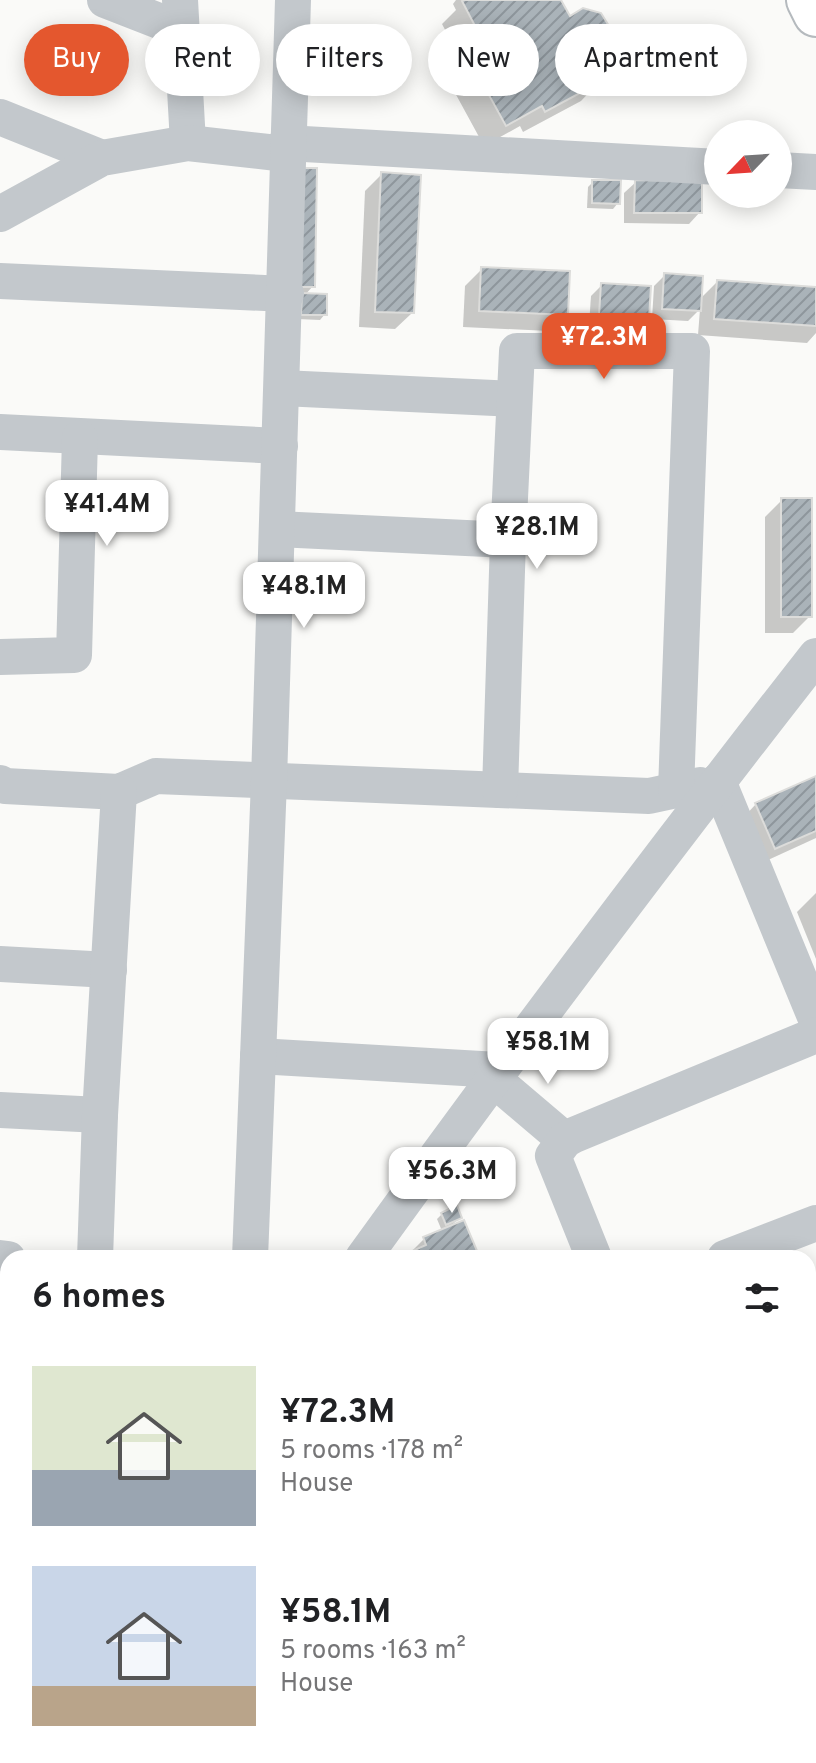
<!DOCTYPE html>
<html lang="en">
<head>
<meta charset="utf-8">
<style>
	body { margin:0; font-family:Overpass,sans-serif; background:#f6f6f6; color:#202124; height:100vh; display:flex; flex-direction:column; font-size:30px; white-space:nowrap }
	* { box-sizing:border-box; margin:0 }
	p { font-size:26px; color:#757577 }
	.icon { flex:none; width:44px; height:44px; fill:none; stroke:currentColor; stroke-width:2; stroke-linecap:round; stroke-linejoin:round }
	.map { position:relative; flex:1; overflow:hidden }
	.sheet { position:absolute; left:0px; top:1250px; width:816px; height:514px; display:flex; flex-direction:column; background:#fff; border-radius:24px 24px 0 0; box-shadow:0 4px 20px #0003 }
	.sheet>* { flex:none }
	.guide { position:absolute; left:24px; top:24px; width:768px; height:72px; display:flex; gap:16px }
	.needle { width:52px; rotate:245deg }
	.fabs { position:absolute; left:704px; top:120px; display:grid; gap:16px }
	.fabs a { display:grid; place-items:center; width:88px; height:88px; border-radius:50%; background:#fff; box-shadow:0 4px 20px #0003; font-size:40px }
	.price { position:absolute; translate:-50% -68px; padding:0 18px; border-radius:16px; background:#fff; color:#222; font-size:26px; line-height:52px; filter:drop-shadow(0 2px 4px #0008) }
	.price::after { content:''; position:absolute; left:50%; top:48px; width:24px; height:18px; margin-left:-12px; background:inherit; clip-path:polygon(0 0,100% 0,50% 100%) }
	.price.on { background:#e4572e; color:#fff }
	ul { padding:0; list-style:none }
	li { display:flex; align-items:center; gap:24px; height:200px; padding:0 32px }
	li span { display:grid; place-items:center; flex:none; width:224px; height:160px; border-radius:0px; color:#555 }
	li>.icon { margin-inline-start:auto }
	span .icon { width:96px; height:96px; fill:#fffc; stroke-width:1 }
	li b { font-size:34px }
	h2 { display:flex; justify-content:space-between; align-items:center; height:96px; padding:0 32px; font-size:34px }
	.tag { padding:0 28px; border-radius:36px; background:#fff; box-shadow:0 4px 20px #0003; font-size:28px; line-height:72px }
	.tag.on { background:#e4572e; color:#fff }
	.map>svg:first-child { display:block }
	.shadow { fill:#0003 }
	.building { fill:url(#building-hatch); stroke:#dcdcda; stroke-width:2 }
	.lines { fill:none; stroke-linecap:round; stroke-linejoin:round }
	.major-casing { stroke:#b5babe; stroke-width:48 }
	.minor { stroke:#c3c8cc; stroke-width:36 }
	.major { stroke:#fff; stroke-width:44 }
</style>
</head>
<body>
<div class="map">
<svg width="816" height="1763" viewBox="0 0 816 1763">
	<defs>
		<pattern id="building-hatch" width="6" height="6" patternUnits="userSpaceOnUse" patternTransform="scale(2)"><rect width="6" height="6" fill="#aab3b9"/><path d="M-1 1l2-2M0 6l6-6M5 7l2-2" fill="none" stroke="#8e969c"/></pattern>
	</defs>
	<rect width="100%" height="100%" fill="#fafaf8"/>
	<g class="shadow">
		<path d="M456,0H559L569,19L600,49L590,58L602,79L581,101L523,132L520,126L484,146L448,80L463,64L442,24L456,10L453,4Z"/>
		<path d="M303,170L313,286L304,296L325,314L320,320L297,319Z"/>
		<path d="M382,174L412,313L395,329L359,327L365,191Z"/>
		<path d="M593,182L618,203L613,209L587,208L588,187Z"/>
		<path d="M636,182L700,212L689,224L624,223V193Z"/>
		<path d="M482,269L566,315L549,331L463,327L465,286Z"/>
		<path d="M665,275L700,299L717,282L816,289V333L807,343L698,335L700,309L688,321L652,319L654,286Z"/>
		<path d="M602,285L647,318L636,329L589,325L591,296Z"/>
		<path d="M782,500L810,616L793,633H765V517Z"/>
		<path d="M816,778V838L759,864L740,821L756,804Z"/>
		<path d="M816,893V959L797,912Z"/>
		<path d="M442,1214L460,1217L449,1228L477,1258H405L424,1239L442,1231L437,1219Z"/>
	</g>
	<g class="building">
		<path d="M464,0H561L570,16L583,8L601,13L609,26V34L601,50L591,55L604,80L545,112L542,106L506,126L468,57L486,47L462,1Z"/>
		<path d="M302,168H317L315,287H301Z"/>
		<path d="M381,172L421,175L414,313L375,312Z"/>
		<path d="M592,180H621L620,204L592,203Z"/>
		<path d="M635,180L702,181V213H634Z"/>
		<path d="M481,267L570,271L568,315L479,311Z"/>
		<path d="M664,273L703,276L701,311L662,309Z"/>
		<path d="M717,280L816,287V326L714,319Z"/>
		<path d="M601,283L651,286L649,319L599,315Z"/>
		<path d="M302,293L327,294V315H301Z"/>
		<rect x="781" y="498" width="31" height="119"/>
		<path d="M816,776V831L775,849L755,803Z"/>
		<path d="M457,1205L462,1218L446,1225L441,1213Z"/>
		<path d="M464,1220L480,1258H410L408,1253L426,1245L423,1237Z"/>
		<path d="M713,1756H762L765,1763H716Z"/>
	</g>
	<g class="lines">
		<defs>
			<path id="major" d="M809,0L816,14"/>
		</defs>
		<use href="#major" class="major-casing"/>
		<g class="minor">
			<path d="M105,0L182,30"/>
			<path d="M180,0L188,143"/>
			<path d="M0,117L102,158"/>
			<path d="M286,143L718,167"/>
			<path d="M778,170L816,172"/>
			<path d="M0,214L102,158L188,143L286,154"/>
			<path d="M0,281L286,294"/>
			<path d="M282,388L514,399"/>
			<path d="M0,432L280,446"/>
			<path d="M277,529L508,540"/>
			<path d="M0,657L74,655L80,438"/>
			<path d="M718,781L816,1019"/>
			<path d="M0,783L5,786L119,792L156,776L649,796L700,785"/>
			<path d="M500,790L508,540L517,351H692L676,790"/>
			<path d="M0,964L109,970"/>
			<path d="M258,1056L498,1070"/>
			<path d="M492,1078L565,1140"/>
			<path d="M0,1110L100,1115"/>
			<path d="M0,1258L8,1259"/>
			<path d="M95,1258L100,1115L119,792"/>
			<path d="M250,1258L269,781L293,0"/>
			<path d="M363,1258C510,1054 661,854 816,656"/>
			<path d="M594,1258L553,1156L565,1140L574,1135L816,1035"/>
			<path d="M725,1258L816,1223"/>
			<path d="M808,1409L816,1406"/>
			<path d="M0,1429L8,1433"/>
			<path d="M808,1581L816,1578"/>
			<path d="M0,1604L8,1607"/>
			<path d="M808,1687L816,1684"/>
			<path d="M808,1729L816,1721"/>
			<path d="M287,1756L290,1763"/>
			<path d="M487,1756L490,1763"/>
			<path d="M693,1756L695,1763"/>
			<path d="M784,1756L786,1763"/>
			<path d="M153,1763L156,1756"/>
		</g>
		<use href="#major" class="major"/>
	</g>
</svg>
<div class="fabs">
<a><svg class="needle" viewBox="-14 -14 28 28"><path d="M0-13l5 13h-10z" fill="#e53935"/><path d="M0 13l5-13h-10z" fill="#757577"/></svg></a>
</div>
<b class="price on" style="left:604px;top:381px">¥72.3M</b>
<b class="price" style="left:107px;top:548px">¥41.4M</b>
<b class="price" style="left:537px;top:571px">¥28.1M</b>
<b class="price" style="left:304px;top:630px">¥48.1M</b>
<b class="price" style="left:548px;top:1086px">¥58.1M</b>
<b class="price" style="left:452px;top:1215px">¥56.3M</b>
<div class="guide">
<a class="tag on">Buy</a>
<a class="tag">Rent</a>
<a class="tag">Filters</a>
<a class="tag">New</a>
<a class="tag">Apartment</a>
</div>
<section class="sheet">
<h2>6 homes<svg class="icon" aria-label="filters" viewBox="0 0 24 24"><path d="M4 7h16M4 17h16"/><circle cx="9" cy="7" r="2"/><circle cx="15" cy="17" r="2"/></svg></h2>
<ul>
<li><span style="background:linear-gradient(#dfe7d0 65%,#9aa5b1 0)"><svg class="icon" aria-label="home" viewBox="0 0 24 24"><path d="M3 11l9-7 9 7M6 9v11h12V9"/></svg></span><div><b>¥72.3M</b><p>5 rooms · 178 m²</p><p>House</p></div></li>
<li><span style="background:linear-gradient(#c9d6e8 75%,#b9a48a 0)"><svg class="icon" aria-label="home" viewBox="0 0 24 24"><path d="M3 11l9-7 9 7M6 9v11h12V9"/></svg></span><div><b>¥58.1M</b><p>5 rooms · 163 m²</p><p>House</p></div></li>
</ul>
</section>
</div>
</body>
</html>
